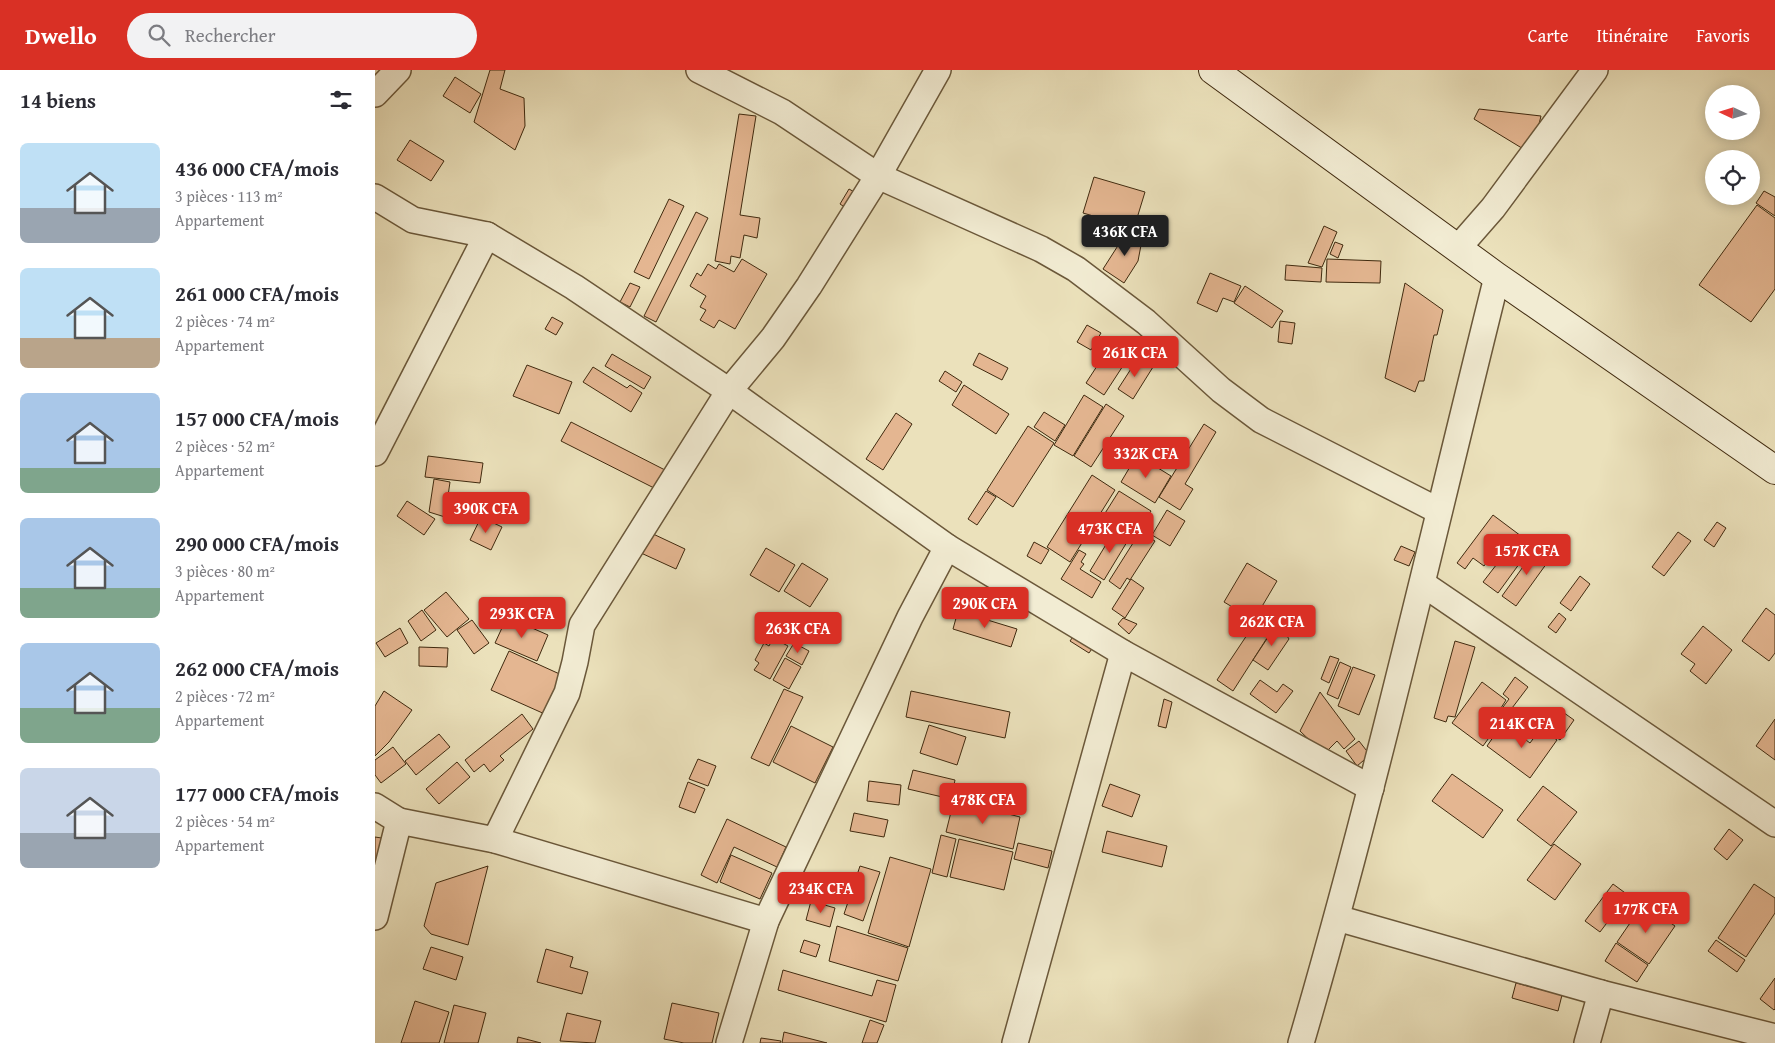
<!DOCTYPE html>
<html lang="fr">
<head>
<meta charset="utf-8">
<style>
	body { margin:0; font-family:"Gentium Book Plus",serif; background:#f2f2f3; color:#2b2b33; height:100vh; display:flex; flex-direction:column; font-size:19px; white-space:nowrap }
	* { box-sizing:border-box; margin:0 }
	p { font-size:16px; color:#7c7c81 }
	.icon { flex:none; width:28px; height:28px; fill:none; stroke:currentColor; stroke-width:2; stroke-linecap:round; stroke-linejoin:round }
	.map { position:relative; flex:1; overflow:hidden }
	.drawer { display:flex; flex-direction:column; background:#fff; width:375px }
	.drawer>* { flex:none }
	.needle { width:32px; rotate:274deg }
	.tools { position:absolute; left:1330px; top:15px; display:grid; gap:10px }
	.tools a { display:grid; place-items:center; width:55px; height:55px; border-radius:50%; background:#fff; box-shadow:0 2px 12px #0003; font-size:25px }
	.price { position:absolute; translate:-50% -42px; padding:0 11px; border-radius:5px; background:#d93025; color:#fff; font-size:16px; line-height:32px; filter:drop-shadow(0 1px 2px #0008) }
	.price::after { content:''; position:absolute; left:50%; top:30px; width:15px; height:11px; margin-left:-8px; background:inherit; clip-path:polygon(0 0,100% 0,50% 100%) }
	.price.on { background:#222; color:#fff }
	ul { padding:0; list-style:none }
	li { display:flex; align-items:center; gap:15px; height:125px; padding:0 20px }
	li span { display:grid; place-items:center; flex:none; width:140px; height:100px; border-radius:8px; color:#555 }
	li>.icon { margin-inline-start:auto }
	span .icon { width:60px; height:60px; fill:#fffc; stroke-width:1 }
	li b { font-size:21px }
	h2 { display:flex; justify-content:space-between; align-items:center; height:60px; padding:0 20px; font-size:21px }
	header { display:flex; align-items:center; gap:30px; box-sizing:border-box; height:70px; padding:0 25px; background:#d93025; color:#fff }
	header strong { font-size:24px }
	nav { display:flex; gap:28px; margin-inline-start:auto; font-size:18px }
	.search { width:350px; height:45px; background:#f2f2f3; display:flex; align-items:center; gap:12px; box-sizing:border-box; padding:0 18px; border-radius:28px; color:#7c7c81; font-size:19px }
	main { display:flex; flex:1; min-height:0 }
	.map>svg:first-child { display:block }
	.building { fill:#e4b691; stroke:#402a0f }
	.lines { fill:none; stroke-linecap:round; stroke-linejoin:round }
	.street-casing { stroke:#6b583a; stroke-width:28 }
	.secondary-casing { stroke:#402a0f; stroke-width:30 }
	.street { stroke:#f2ecd3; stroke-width:25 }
	.secondary { stroke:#f2ecd3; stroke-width:28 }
</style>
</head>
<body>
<header>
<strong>Dwello</strong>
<div class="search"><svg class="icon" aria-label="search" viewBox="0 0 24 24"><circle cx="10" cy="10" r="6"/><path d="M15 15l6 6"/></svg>Rechercher</div>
<nav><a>Carte</a><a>Itinéraire</a><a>Favoris</a></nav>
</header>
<main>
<section class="drawer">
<h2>14 biens<svg class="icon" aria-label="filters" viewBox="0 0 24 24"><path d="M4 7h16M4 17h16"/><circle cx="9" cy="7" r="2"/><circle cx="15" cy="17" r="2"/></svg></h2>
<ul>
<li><span style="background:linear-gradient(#bfe0f5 65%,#9aa5b1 0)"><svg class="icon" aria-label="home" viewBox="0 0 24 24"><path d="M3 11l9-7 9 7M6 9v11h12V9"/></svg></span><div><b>436 000 CFA/mois</b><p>3 pièces · 113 m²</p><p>Appartement</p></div></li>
<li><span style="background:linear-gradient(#bfe0f5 70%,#b9a48a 0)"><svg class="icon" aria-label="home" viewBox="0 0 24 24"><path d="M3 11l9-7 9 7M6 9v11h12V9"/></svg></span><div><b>261 000 CFA/mois</b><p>2 pièces · 74 m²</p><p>Appartement</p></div></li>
<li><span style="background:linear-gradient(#a9c7e8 75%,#7fa58c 0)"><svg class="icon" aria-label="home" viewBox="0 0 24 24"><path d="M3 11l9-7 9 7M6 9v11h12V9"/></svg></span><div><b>157 000 CFA/mois</b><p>2 pièces · 52 m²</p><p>Appartement</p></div></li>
<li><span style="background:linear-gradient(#a9c7e8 70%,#7fa58c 0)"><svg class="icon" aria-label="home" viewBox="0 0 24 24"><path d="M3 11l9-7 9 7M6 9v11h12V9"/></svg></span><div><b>290 000 CFA/mois</b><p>3 pièces · 80 m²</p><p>Appartement</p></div></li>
<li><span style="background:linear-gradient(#a9c7e8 65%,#7fa58c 0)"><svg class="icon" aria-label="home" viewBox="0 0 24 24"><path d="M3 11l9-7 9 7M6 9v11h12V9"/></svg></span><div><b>262 000 CFA/mois</b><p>2 pièces · 72 m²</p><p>Appartement</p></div></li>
<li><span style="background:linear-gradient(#c9d6e8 65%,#9aa5b1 0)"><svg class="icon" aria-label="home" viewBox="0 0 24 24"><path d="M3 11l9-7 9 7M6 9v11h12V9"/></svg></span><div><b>177 000 CFA/mois</b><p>2 pièces · 54 m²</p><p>Appartement</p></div></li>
</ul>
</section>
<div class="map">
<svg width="1400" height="973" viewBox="0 0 1400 973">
	<rect width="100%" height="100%" fill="#ebe1bb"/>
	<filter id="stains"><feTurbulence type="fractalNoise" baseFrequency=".004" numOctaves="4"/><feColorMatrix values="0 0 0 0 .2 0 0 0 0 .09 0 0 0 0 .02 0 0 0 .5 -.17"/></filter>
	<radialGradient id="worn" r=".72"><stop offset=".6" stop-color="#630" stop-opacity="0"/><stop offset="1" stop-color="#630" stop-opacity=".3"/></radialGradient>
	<g class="building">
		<path d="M115,0H130L125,19L149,28L150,56L140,80L99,52Z"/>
		<path d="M80,7L106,24L95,43L68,26Z"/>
		<path d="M1104,39L1166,46L1159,74L1150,80L1099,49Z"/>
		<path d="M364,44L381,46L365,145L385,148L382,168L369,165L365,188L356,186L355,194L340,191Z"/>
		<path d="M35,70L69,91L56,111L22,90Z"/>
		<path d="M719,107L770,122L759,158L708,143Z"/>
		<path d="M474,119L483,124L474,140L465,134Z"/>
		<path d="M1389,121L1400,127V146L1381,133Z"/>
		<path d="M294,129L309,136L274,209L259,202Z"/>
		<path d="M1382,135L1400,148V219L1376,252L1324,215Z"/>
		<path d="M321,142L333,148L281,252L269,246Z"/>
		<path d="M949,156L962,162L947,197L933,193Z"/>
		<path d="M753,160L767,170L763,191L749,213L728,199Z"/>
		<path d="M960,172L968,175L963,188L955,184Z"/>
		<path d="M367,189L392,204L360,259L344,250L339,258L325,250L331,240L325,237L331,226L315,216L322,203L326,206L333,194L341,199L344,194L359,202Z"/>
		<path d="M952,189L1006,191L1005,213L951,212Z"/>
		<path d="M911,195L947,198L946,212L910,210Z"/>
		<path d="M835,203L866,216L859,232L848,228L842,242L822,233Z"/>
		<path d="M255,213L265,217L255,237L245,232Z"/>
		<path d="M1030,213L1068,240L1062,265H1059L1049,311H1044L1040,322L1010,308Z"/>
		<path d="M870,216L908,241L897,258L859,233Z"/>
		<path d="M177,247L188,253L181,265L170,259Z"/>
		<path d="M905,251L920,253L917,274L903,272Z"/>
		<path d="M712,255L726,263L716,280L702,272Z"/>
		<path d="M737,273L755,285L729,325L711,313Z"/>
		<path d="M604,283L633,298L627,310L598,295Z"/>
		<path d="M237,284L276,307L269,319L230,296Z"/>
		<path d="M763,288L778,297L758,329L743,319Z"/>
		<path d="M152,295L197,312L184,344L138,326Z"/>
		<path d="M218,297L252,318L255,315L267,323L256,342L208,312Z"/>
		<path d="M570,301L587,312L581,322L564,311Z"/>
		<path d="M589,315L634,344L621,364L577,335Z"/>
		<path d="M709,325L728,337L698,386L679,375Z"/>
		<path d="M731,334L749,346L716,397L699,386Z"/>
		<path d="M669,342L690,355L680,371L659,357Z"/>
		<path d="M521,343L537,354L508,400L491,389Z"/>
		<path d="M196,352L290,400L281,419L186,371Z"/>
		<path d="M829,354L841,362L810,414L818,419L805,440L784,427Z"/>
		<path d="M653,356L679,373L638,437L612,420Z"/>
		<path d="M762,385L796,406L780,433L746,412Z"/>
		<path d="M53,386L108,393L105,413L50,407Z"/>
		<path d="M717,405L740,420L695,492L672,477Z"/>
		<path d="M59,409L75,412L70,447L54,442Z"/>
		<path d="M611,421L621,427L602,455L593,449Z"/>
		<path d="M744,421L776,441L759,468L727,448Z"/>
		<path d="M32,431L60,449L49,465L22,446Z"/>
		<path d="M792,440L810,451L795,476L777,465Z"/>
		<path d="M1118,445L1158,475L1123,523L1108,512L1125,490L1118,484L1109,496L1098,488L1090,499L1082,493Z"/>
		<path d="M106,447L127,457L116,480L95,470Z"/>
		<path d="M1342,452L1351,458L1339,477L1329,470Z"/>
		<path d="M741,458L755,467L729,510L715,501Z"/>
		<path d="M765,462L780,471L755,510L752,508L745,519L734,511Z"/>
		<path d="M1303,462L1316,471L1289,506L1277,497Z"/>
		<path d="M276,463L310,479L301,499L266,483Z"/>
		<path d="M659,472L674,480L666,494L652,486Z"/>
		<path d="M1026,476L1040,482L1034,496L1019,490Z"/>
		<path d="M1163,476L1177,486L1141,536L1127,526Z"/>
		<path d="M391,478L420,495L404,522L375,505Z"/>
		<path d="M704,480L711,484L706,492L709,494L705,499L726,512L717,528L686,509Z"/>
		<path d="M427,493L453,509L435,537L409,521Z"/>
		<path d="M872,493L902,511L879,550L849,532Z"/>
		<path d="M1205,506L1215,514L1196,541L1185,533Z"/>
		<path d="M756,509L769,518L750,548L737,539Z"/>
		<path d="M71,522L94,549L72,567L49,540Z"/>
		<path d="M1391,538L1400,545V583L1394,591L1367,571Z"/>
		<path d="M47,540L61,560L46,571L33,551Z"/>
		<path d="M583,541L642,559L636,577L578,559Z"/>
		<path d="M1184,543L1191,549L1181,563L1173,557Z"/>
		<path d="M132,547L173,565L162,591L120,573Z"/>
		<path d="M884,547L899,557L858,621L842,610Z"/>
		<path d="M748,548L762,554L754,564L743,554Z"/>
		<path d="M97,550L114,573L99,584L82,560Z"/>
		<path d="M903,552L914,569L893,600L878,590Z"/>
		<path d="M1328,556L1357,580L1331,614L1315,601L1320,594L1306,584Z"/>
		<path d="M25,558L33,573L10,587L1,573Z"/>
		<path d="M702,561L721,573L714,583L695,571Z"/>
		<path d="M398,568L413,576L395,609L379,600L384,593L380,590L389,573L394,576Z"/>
		<path d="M1080,571L1100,577L1080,647L1073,646L1071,652L1059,648Z"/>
		<path d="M419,573L434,581L427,595L411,586Z"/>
		<path d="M44,577L73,578L72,597L44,596Z"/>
		<path d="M134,581L189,606L172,645L116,620Z"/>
		<path d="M955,586L964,589L954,613L946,609Z"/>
		<path d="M410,588L426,597L414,619L398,610Z"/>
		<path d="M965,592L976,597L963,629L952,624Z"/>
		<path d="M978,597L1000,605L984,645L963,636Z"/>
		<path d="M1140,607L1153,617L1134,642L1128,637L1134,629L1128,624Z"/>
		<path d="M885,610L902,622L908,614L918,621L901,643L875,624Z"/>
		<path d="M1107,612L1131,630L1126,638L1132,643L1108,676L1077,653Z"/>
		<path d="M409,619L428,627L394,696L376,688Z"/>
		<path d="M9,621L37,640L14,672L0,686V636Z"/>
		<path d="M536,621L635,642L630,668L531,647Z"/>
		<path d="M945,622L980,669L969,679L962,671L949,684L925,661Z"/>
		<path d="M789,629L797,632L791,658L783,656Z"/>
		<path d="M1185,640L1199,650L1185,670L1171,660Z"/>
		<path d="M147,644L158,659L125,686L129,690L115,702L109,694L99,702L90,690Z"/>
		<path d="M1400,649V690L1381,676Z"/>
		<path d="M1128,653L1155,673L1166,658L1182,670L1155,708L1112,676Z"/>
		<path d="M554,655L591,667L582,695L545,683Z"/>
		<path d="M416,656L458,677L440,713L398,692Z"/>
		<path d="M64,664L75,677L41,705L30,691Z"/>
		<path d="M984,671L995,685L982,696L971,681Z"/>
		<path d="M18,677L31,694L6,713L0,705V690Z"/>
		<path d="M323,689L341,696L333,716L314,709Z"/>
		<path d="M82,692L95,707L64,734L51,719Z"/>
		<path d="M538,700L580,710L576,729L533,719Z"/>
		<path d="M1077,704L1128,740L1108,768L1057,731Z"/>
		<path d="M494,711L526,715L524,735L492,731Z"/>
		<path d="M313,712L330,719L320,743L304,737Z"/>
		<path d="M735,714L765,725L757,747L727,736Z"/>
		<path d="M1168,716L1202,742L1176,776L1142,750Z"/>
		<path d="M579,730L645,747L638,779L571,762Z"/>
		<path d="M479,743L513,750L509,767L475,761Z"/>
		<path d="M352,749L411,777L402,797L359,777L342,813L326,805Z"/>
		<path d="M1354,759L1368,770L1352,790L1339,779Z"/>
		<path d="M732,761L792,776L787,797L727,782Z"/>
		<path d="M566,765L581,769L572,807L557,803Z"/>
		<path d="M0,767L13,769L0,813Z"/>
		<path d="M584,769L638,782L629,820L575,807Z"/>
		<path d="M643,773L677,781L673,798L639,789Z"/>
		<path d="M1179,774L1206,794L1180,830L1152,810Z"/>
		<path d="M356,785L397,803L385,829L345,812Z"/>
		<path d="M515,787L556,799L534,877L493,863Z"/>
		<path d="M113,796L93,875L56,864L49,856L61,813Z"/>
		<path d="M485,796L505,802L488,851L469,844Z"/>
		<path d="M1238,814L1253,825L1225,862L1210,851Z"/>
		<path d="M1379,814L1400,828V843L1371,887L1343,868Z"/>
		<path d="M436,831L460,838L455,857L431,850Z"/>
		<path d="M1268,834L1300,856L1274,894L1242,872Z"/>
		<path d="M462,856L533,878L523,911L454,891Z"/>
		<path d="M429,870L445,875L441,887L425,882Z"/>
		<path d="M1341,870L1370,890L1362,902L1333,881Z"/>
		<path d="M1241,873L1273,895L1262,912L1230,891Z"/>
		<path d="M56,877L88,887L81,910L48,899Z"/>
		<path d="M171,879L198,887L195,897L213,902L207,924L162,912Z"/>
		<path d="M408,900L497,926L502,910L521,915L511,952L403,920Z"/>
		<path d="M1400,908V939L1399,940L1385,929Z"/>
		<path d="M1141,913L1187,925L1183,941L1137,928Z"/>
		<path d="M40,931L74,942L64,973H26Z"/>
		<path d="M297,933L344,943L337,973H309L289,969Z"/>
		<path d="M79,935L111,943L103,973H69Z"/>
		<path d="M192,943L226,951L220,973L185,971Z"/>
		<path d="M495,950L509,955L502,973H487Z"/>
		<path d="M409,962L452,973H407Z"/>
		<path d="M143,967L166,973H142Z"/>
		<path d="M386,968L406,971L405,973H385Z"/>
	</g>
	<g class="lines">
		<defs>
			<g id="street">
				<path d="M324,0L407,42L503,106L666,179L701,199L771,252L846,320L886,350L1064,441"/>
				<path d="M0,24L23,0"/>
				<path d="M0,127L38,150L112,165L199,217L354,321L572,477L535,547L391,851L354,973"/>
				<path d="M1083,178L1118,138L1220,0"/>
				<path d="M0,383L112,165"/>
				<path d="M572,477L748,583L996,718"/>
				<path d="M1048,514L1400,754"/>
				<path d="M0,736L24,751"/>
				<path d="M120,770L192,623L200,592L207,555L354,321L398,268L434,216L503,106L563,0"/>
				<path d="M0,847L24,751L120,770L391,851"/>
				<path d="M962,848L1226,923L1400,967"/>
				<path d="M640,973L748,583"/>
				<path d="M926,973C1000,720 1058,463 1122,207"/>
				<path d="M1212,973L1226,923"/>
			</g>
			<path id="secondary" d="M838,0L1122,207L1400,400"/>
		</defs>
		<use href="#street" class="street-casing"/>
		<use href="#secondary" class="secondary-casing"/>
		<use href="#street" class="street"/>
		<use href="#secondary" class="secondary"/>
	</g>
	<rect width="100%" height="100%" filter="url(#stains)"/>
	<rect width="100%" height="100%" fill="url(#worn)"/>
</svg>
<div class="tools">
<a><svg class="needle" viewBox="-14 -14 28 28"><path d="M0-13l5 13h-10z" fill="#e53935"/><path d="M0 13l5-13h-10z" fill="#7c7c81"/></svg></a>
<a><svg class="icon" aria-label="locate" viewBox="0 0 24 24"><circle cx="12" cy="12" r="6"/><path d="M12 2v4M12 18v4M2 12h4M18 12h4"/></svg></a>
</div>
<b class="price on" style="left:750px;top:187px">436K CFA</b>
<b class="price" style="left:760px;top:308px">261K CFA</b>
<b class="price" style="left:771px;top:409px">332K CFA</b>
<b class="price" style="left:111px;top:464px">390K CFA</b>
<b class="price" style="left:735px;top:484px">473K CFA</b>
<b class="price" style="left:1152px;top:506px">157K CFA</b>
<b class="price" style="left:610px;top:559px">290K CFA</b>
<b class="price" style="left:147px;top:569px">293K CFA</b>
<b class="price" style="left:897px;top:577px">262K CFA</b>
<b class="price" style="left:423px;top:584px">263K CFA</b>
<b class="price" style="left:1147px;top:679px">214K CFA</b>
<b class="price" style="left:608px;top:755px">478K CFA</b>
<b class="price" style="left:446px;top:844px">234K CFA</b>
<b class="price" style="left:1271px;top:864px">177K CFA</b>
</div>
</main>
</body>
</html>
